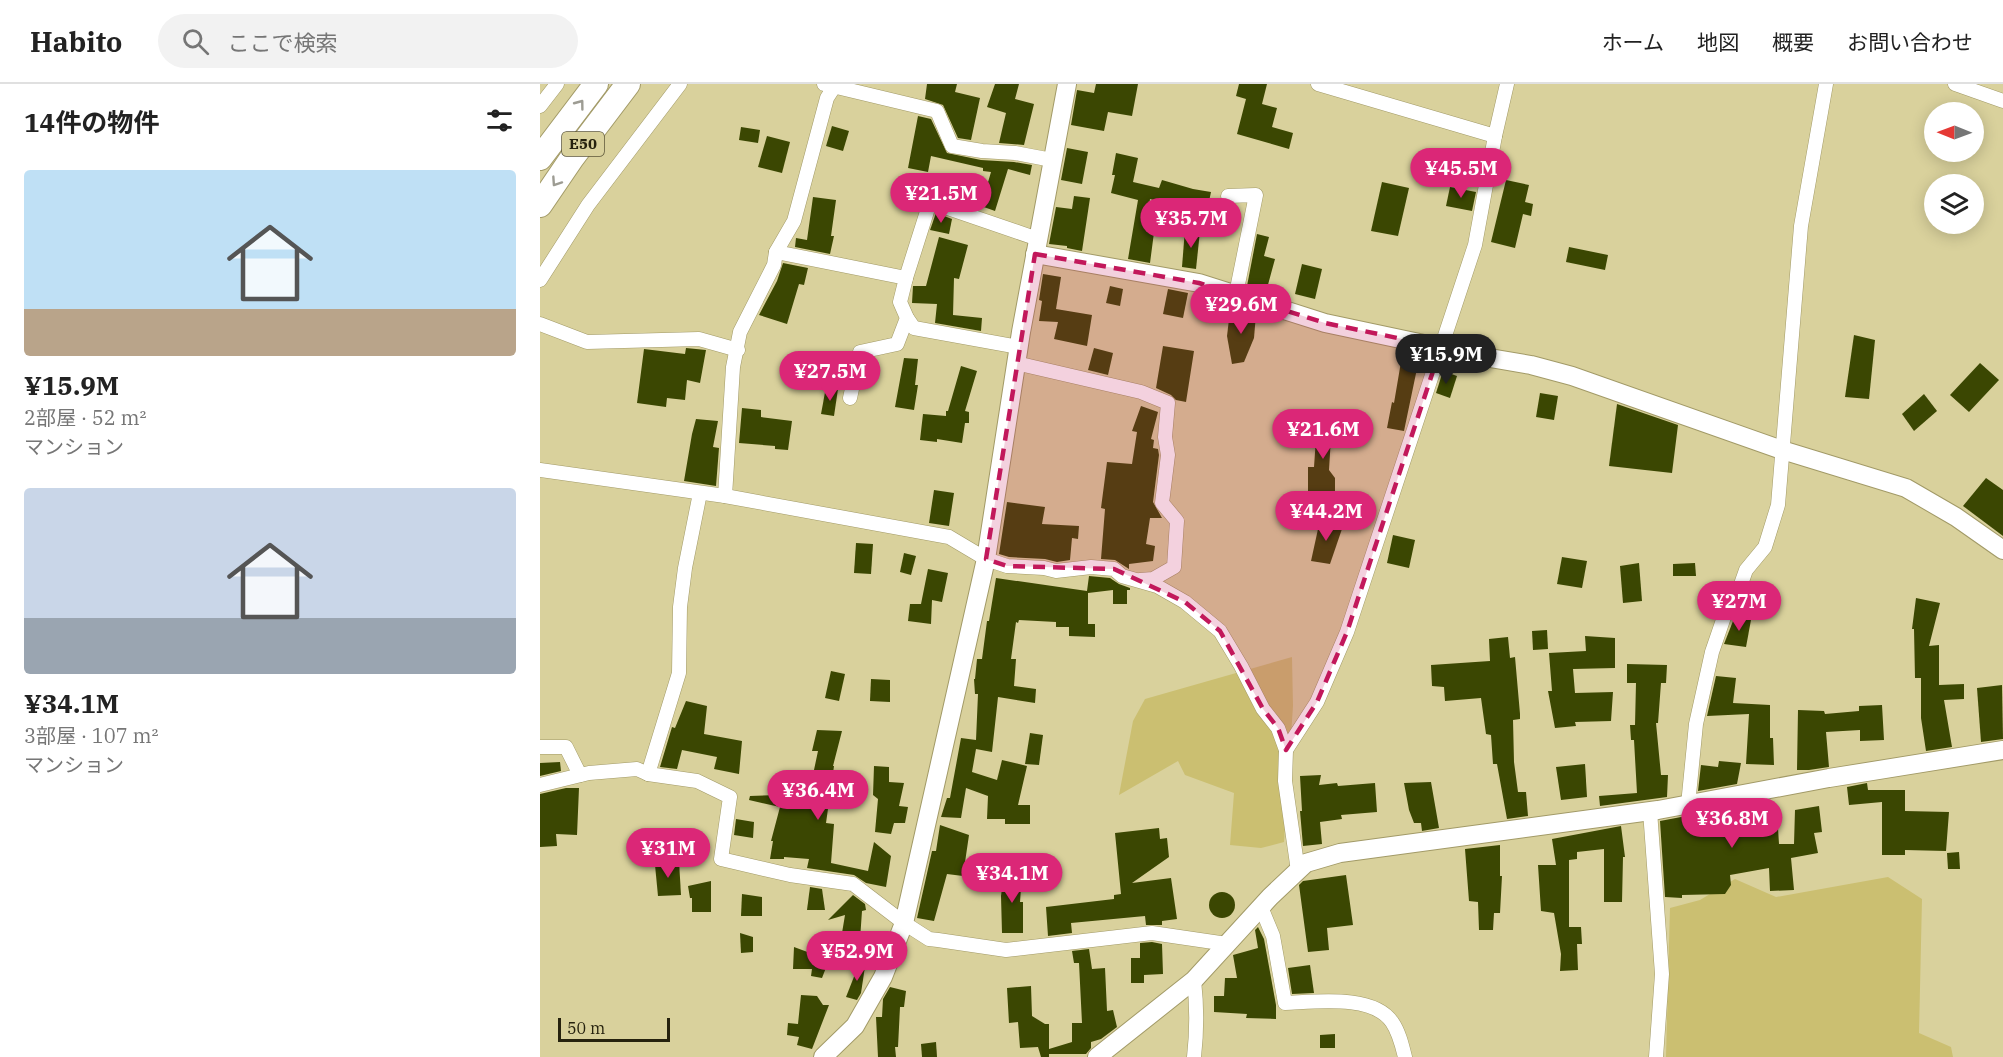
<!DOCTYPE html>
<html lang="ja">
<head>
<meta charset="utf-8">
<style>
	body { margin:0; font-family:"IBM Plex Serif","Noto Sans JP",serif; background:#f2f2f2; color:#222; height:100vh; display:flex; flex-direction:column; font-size:22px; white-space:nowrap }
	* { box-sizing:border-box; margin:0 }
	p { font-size:20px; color:#767676 }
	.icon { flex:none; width:33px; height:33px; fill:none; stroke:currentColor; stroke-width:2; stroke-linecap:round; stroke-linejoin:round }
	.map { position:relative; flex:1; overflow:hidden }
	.details { display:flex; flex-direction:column; background:#fff; width:540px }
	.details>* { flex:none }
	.needle { width:39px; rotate:271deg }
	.tools { position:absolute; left:1384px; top:18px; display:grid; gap:12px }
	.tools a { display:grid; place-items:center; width:60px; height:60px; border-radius:50%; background:#fff; box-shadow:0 3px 15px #0003; font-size:30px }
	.scale { position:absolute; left:18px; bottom:15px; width:112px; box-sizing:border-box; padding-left:6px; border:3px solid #26220e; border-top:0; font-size:16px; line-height:21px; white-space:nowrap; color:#26220e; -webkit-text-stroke:4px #d9d19c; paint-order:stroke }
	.price { position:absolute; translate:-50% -51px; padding:0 14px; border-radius:21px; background:#db2777; color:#fff; font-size:20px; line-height:39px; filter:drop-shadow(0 2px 3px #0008) }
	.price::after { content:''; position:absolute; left:50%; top:36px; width:18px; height:14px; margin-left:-9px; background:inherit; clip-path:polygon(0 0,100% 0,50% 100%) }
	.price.active { background:#222; color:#fff }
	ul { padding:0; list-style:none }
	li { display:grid; align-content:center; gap:12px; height:318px; padding:0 24px }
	li span { display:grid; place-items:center; height:186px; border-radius:6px; color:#555 }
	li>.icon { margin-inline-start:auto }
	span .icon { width:108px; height:108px; fill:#fffc; stroke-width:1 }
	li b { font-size:26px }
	h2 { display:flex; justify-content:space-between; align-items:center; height:72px; padding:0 24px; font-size:26px }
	header { display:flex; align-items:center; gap:36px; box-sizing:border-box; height:84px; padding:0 30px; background:#fff; border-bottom:2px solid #e0e0e0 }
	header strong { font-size:28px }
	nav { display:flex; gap:33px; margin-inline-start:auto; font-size:21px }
	.search { width:420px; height:54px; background:#f2f2f2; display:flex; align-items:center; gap:15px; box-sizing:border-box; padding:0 21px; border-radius:33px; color:#767676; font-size:22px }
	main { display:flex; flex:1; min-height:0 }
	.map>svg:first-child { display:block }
	.green { fill:#cbbf71 }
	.building { fill:#3b4702 }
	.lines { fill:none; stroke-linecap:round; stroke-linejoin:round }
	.street-casing { stroke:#a29a67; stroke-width:15 }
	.secondary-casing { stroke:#a29a67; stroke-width:20 }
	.highway-casing { stroke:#a29a67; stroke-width:26 }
	.street { stroke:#fff; stroke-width:14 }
	.secondary { stroke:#fff; stroke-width:18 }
	.highway { stroke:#fff; stroke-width:24 }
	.oneway { stroke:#9d9c93 }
	.marked { fill:#c2185b; fill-opacity:0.2; stroke:#c2185b; stroke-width:4.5; stroke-dasharray:12 8; stroke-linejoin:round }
	.labels { text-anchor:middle; stroke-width:6; stroke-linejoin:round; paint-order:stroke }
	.shield { fill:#d9d19c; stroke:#5c5639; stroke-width:1.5 }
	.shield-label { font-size:15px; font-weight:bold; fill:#26220e }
</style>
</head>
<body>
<header>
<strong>Habito</strong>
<div class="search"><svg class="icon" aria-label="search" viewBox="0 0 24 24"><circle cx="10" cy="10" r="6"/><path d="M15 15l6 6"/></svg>ここで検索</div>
<nav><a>ホーム</a><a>地図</a><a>概要</a><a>お問い合わせ</a></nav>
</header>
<main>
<section class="details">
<h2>14件の物件<svg class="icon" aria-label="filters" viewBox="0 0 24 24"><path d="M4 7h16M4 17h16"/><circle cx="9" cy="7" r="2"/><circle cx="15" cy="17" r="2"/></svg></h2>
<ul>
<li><span style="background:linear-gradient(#bfe0f5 75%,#b9a48a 0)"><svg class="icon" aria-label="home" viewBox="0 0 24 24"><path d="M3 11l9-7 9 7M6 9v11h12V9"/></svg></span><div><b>¥15.9M</b><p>2部屋 · 52 m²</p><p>マンション</p></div></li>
<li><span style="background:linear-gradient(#c9d6e8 70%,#9aa5b1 0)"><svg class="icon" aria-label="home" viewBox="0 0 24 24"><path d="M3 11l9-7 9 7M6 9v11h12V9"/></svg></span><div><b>¥34.1M</b><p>3部屋 · 107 m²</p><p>マンション</p></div></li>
</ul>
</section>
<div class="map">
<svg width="1463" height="973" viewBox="0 0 1463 973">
	<rect width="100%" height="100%" fill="#d9d19c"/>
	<g class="green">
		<path d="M752,573L753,622L744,758L721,764L690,761L694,709L645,691L638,677L579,711L593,637L605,615Z"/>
		<path d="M1348,793L1382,815L1379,949L1411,963L1413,973H1126L1130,824L1160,816L1195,795L1236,813Z"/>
	</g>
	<g class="building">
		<path d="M387,0H417L415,8L440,14L431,56L418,54L403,21L385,15Z"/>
		<path d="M455,0H479L475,15L494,20L484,61L459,59L466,29L447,23Z"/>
		<path d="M556,0H598L592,32L568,28L564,47L531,41L537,6L554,9Z"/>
		<path d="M699,0H727L722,20L737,24L732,43L753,49L749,65L697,50L706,15L696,12Z"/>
		<path d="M378,32L391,35L407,69L441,76L474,78L492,81L490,91L468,85L455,127L441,122L451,88L443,87V84L391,72L388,88L368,84Z"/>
		<path d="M292,42L309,47L303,67L286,62Z"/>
		<path d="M201,43L220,46L218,59L199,56Z"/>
		<path d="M227,52L250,58L242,89L218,83Z"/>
		<path d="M527,64L548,68L542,100L521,96Z"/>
		<path d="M576,69L598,74L593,98L619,104L622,96L653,105L671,108L666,132L610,115L606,140L615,141L610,179L588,175L598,116L571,109L575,91H572Z"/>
		<path d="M966,96L989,101L985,118L993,120L991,132L983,130L975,164L951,158Z"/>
		<path d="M842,98L869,104L858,152L831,147Z"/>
		<path d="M910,103L936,108L932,127L906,122Z"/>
		<path d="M534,112L550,114L542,167L527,164V162L509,160L516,123L532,125Z"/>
		<path d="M273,113L296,116L291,152H294L290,170L255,163L256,154L267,156Z"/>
		<path d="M396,129L412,135L409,150L390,146Z"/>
		<path d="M645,145L660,147L656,185L642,183Z"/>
		<path d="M717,150L729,153L724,172L735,175L726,208L707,202Z"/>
		<path d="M399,153L428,161L419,195L414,194L413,231L442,234L441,247L395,239L397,220L372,219L373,202H386Z"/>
		<path d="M1029,163L1068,171L1065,186L1026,178Z"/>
		<path d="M243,179L268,184L264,201L259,200L247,240L219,231L237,197Z"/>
		<path d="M762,180L782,185L775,215L755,210Z"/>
		<path d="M503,190L521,193L516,225L552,231L547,262L514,255L518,238L499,237L502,217L499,216Z"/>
		<path d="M570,202L583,205L580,222L566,219Z"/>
		<path d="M628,205L648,209L643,234L623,230Z"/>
		<path d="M690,227L716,230L714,254L704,278L692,280L687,252Z"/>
		<path d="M1314,251L1335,256L1329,315L1305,313Z"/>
		<path d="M623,262L654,267L646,318L636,316L631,311L616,304Z"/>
		<path d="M146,264L166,266L160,299L147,296L145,316L127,314L126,323L97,319L104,265L145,270Z"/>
		<path d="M554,264L573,269L568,291L548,286Z"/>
		<path d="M862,272L879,275L864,347L847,344L852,318L854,319Z"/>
		<path d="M364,274L378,275L375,301H378L374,326L355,323Z"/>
		<path d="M1440,279L1459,296L1429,328L1410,311Z"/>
		<path d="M421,282L437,287L425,327L429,328V339H425L422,359L397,355V358L380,356L383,330L406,332V327H408Z"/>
		<path d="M903,287L917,292L910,314L896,309Z"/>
		<path d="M286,303L298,305L294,332L281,330Z"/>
		<path d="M1000,309L1018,312L1014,336L996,333Z"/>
		<path d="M1384,310L1397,327L1374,347L1362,330Z"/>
		<path d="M1077,320L1138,341L1132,389L1069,382Z"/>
		<path d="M601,322L618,328L611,355L614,356L613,364L618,365L619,371L613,418L622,434H610L606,460L615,462L613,477L589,480V485L575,476L561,475L565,425L561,424L567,378L592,380L597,348L592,347Z"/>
		<path d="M202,324L221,326V333L252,337L248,366L235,365V362L199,359Z"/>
		<path d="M801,334L799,354L791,353L789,386L795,394V411H768V383H774L777,340Z"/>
		<path d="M156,335L178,337L173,363L179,364L176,402L144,397L152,350Z"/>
		<path d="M1446,394L1463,406V452L1423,422Z"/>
		<path d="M394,406L414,409L409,442L389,439Z"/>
		<path d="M467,418L505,423L502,440L539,442L538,455L532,454L530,476L517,478L505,475L469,473L459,470Z"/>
		<path d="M780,436L803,442L790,480L771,477Z"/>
		<path d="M853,451L875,456L869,484L847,479Z"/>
		<path d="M316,459L333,460L331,490L314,489Z"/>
		<path d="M364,469L376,472L371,491L360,488Z"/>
		<path d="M1022,473L1047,477L1042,504L1017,500Z"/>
		<path d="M1099,479L1102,517L1083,519L1080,482Z"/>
		<path d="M1155,479L1156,492H1133V480Z"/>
		<path d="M388,485L408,489L402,518L392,516L391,540L368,537L370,520H381Z"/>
		<path d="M549,492L570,494L579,500L590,504V506H587V520H573V506L548,509V540H555V553L529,552V543H516V538L479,536L478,539L476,538L471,575H476L474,602L496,605L495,619L458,613L452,668L436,665L432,688L457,696L462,676L487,682L478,721H490V740H465V735H447L448,712L426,704L421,734L401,733L407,714H410L421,654L436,656L438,610H435L434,595H435L437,575H442L447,537H449L456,494L547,507Z"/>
		<path d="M1376,514L1400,519L1389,562L1399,561V601L1424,600V615L1404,616L1412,663L1386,667L1381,634V594H1375L1374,545H1372Z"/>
		<path d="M1195,532L1211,536L1206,563L1184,560Z"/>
		<path d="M1007,546L1008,565L993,566L992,547Z"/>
		<path d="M1045,552L1075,554V584L1033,585L1035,609L1073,608L1071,637L1035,638L1036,642L1015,644L1008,607H1012L1009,569L1046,567Z"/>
		<path d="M968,553L970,574L975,573L980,630V635L973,636L974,678L978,708H986L988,732L967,735L957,680H953L951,651L946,650L941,614L905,617L904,603L892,602L891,581L950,577L949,555Z"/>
		<path d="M1087,580L1127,581L1126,599H1121L1118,639H1116L1121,691H1128L1127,713L1060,722L1059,712L1097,709L1094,656H1091L1090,641H1095L1096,599H1087Z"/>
		<path d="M291,587L305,590L299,617L285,614Z"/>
		<path d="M1176,592L1196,594L1193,619L1230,621V654H1233L1234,681L1206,680L1209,630L1167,632Z"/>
		<path d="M331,595L350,596V618L330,617Z"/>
		<path d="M1462,601L1463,655L1441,658L1437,604Z"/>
		<path d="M146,617L167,622L164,650L202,657L199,690L174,685L177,673L142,666L137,685L120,683L132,643L135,644Z"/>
		<path d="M1342,621L1344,656L1320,657V646L1286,648L1289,683L1269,686H1257L1258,626L1284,627L1285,630L1319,627V622Z"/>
		<path d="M277,646L302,647L293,682H294L286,739L294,740L291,779L328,787L334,758L351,772L346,803L326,799L314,791L267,784L269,775L244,773V775H230L233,757H231L240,723L209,716L210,712L241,711L267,719L278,667H272Z"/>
		<path d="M490,649L503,651L499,681L485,680Z"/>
		<path d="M1179,677L1201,679L1197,700L1158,707L1161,681L1178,683Z"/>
		<path d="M20,678L21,687L0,692V679Z"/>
		<path d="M1045,680L1047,713L1021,716L1016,683Z"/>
		<path d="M334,682L349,683V698L364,699L359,722L368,723L365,739H354L351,750L335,748L338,715L333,711Z"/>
		<path d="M781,691L779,701L797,699L798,702L835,699L837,728L801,731L802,735L780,738L782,760L763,762L760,727H762L760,692Z"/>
		<path d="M891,698L899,744L882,747L881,739H874L869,726L864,699Z"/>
		<path d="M1327,699L1328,706H1365V727L1409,728L1406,767L1365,766V771H1342V718L1309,721L1307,703Z"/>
		<path d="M26,704H39L37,751L16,750L17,762L0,763V710Z"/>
		<path d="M1220,718L1221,740L1237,729L1239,760H1254L1255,726L1279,722L1282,748L1274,749L1278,769L1251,774L1254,806L1230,807L1229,784L1190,791L1191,801L1185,810L1142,811V814L1125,813L1120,737Z"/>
		<path d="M196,735L214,738L213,754L194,751Z"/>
		<path d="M400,741L429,751L423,792L407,790L394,837L377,834L392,767H396Z"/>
		<path d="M1081,742L1085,773H1083L1082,818H1064V765L1037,768V775L1029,776V843H1041L1042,860H1037L1038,886L1020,887L1021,870L1014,829L1001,827L998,781H1016L1012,755Z"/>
		<path d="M619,744L620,755L627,754L629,773L592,799L631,794L637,835L622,837V841H606L605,832L531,839L532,849L508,852L506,823L574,815V811L581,810L575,749Z"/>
		<path d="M960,761V792H962L960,829H954L953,846H939L938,818L929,817L925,765Z"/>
		<path d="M1419,768L1420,785H1408L1407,769Z"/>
		<path d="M450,771L466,772L464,789L448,788Z"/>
		<path d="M139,777L141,811L118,812L115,781Z"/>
		<path d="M464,789L482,790L480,818H483V849H462L461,812Z"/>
		<path d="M806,791L813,841L787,844L789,866L768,868L759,801L763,797Z"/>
		<path d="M171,797V828H152V814H150L148,802Z"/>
		<path d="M270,803L282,805L285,826H267Z"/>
		<circle cx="682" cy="821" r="13"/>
		<path d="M202,810L222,813V832H201Z"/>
		<path d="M313,811L325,820L326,826L322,827L319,870L299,867L305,831L288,836Z"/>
		<path d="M718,843L724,855L736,921V935L706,934L707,930L674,928V912H684L685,894H697L693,871L718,864L715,846Z"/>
		<path d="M200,849L213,853V868L201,869Z"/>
		<path d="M612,858L622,860L623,890L604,891V899H591V874H600V859Z"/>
		<path d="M254,863L289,876L282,894L271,892L272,885H253Z"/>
		<path d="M549,865L552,885L565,884L567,927L573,926L577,943L561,955L551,958V964L546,970H509V973H501L498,963L480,964L478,938L469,939L467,904L491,902L492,932L505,940H509V965L532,958V939H542L539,879H534L532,867Z"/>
		<path d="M321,875L326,876L321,909L317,916L306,913Z"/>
		<path d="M770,881L774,909L752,910L748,884Z"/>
		<path d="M350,903L366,907L364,923H360L358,963H355L356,973H338L336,933H342L343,915Z"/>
		<path d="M261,911L277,912L283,921H289L272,965L257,961L259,953L247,951L248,939L258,940Z"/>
		<path d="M795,950V964H780V951Z"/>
		<path d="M396,958L397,973H382L381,960Z"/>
	</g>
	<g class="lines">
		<defs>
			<g id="street">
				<path d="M284,0L397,27L412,62L442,67L475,69L512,76"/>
				<path d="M778,0L955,52"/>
				<path d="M1415,0L1463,17"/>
				<path d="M0,22L17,0"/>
				<path d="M688,112L716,111L696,210"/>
				<path d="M236,168L366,194L360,218L367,234L357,260L320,268L310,314"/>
				<path d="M0,196L48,121L140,0"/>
				<path d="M365,197L390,118L498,155"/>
				<path d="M367,234L374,244L479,263"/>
				<path d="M0,240L47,258L159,255L198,266"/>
				<path d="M476,279L601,308L628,319L625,353L628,371L622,419L637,437L634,483L613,495L600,496"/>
				<path d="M0,386L185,412L409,453L446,475L467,482L504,484L516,487L551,483L574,485L582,492L617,502L645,518L680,547L701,582L723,625L738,644L746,666L745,697L758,787"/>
				<path d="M185,412L193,283L200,248L234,181L236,168L254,137L287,14L296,0"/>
				<path d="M0,663H26L40,691"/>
				<path d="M746,666L777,618L807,548L935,161L955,52L967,0"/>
				<path d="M108,690L139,589L140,523L145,484L160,409"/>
				<path d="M0,701L49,689L97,685L108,690L157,697L190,713L181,775L250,791L313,800L364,839L389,855L398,856L466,866L612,849L687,860"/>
				<path d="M1148,721L1156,640L1172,568L1184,533L1200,503L1206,486L1225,463L1238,421L1261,142L1286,0"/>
				<path d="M1110,727L1122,890L1116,973"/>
				<path d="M721,823L733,852L745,919C775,918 833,910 852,938C859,948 862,961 865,973"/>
				<path d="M654,973C657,947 657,922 654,896"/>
			</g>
			<g id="secondary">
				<path d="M495,170L659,199L785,239L950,274L991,281L1032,292L1242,366L1366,404L1416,433L1463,466"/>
				<path d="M283,973L315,942L343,893L364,839L446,475L481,248L527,0"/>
				<path d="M557,973L654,896L730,813L766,779L800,769L1118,726L1289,694L1463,666"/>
			</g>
			<g id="highway">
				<path d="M0,74L56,0"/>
				<path d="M0,121L32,74L88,0"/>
			</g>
		</defs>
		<use href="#street" class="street-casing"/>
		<use href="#secondary" class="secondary-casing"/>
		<use href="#highway" class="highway-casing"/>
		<use href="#street" class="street"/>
		<use href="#secondary" class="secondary"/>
		<use href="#highway" class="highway"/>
	</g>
	<defs><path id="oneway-chevron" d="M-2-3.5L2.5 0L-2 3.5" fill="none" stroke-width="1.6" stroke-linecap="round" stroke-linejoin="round" transform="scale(1.5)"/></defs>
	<g class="oneway">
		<use href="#oneway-chevron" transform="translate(40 20) rotate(-53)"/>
		<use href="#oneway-chevron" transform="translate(16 98) rotate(124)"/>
	</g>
	<path class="marked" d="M495,170L659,199L785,239L901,263L807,548L777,618L746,666L738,644L723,625L680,547L645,518L574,485L467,482L446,475Z"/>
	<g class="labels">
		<rect class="shield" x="22" y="48" width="42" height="24" rx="4.5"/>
		<g class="shield-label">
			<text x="43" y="65">E50</text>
		</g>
	</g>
</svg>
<div class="tools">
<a><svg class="needle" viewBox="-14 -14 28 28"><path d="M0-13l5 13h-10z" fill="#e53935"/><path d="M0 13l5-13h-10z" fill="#767676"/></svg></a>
<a><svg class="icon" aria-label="layers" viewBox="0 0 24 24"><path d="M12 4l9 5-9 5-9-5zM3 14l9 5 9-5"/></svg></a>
</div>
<div class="scale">50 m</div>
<b class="price" style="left:921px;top:115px">¥45.5M</b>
<b class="price" style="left:401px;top:140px">¥21.5M</b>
<b class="price" style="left:651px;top:165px">¥35.7M</b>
<b class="price" style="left:701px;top:251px">¥29.6M</b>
<b class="price active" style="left:906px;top:301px">¥15.9M</b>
<b class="price" style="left:290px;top:318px">¥27.5M</b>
<b class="price" style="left:783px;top:376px">¥21.6M</b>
<b class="price" style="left:786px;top:458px">¥44.2M</b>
<b class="price" style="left:1199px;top:548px">¥27M</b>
<b class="price" style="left:278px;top:737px">¥36.4M</b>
<b class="price" style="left:1192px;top:765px">¥36.8M</b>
<b class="price" style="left:128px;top:795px">¥31M</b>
<b class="price" style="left:472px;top:820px">¥34.1M</b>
<b class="price" style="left:317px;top:898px">¥52.9M</b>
</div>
</main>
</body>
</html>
